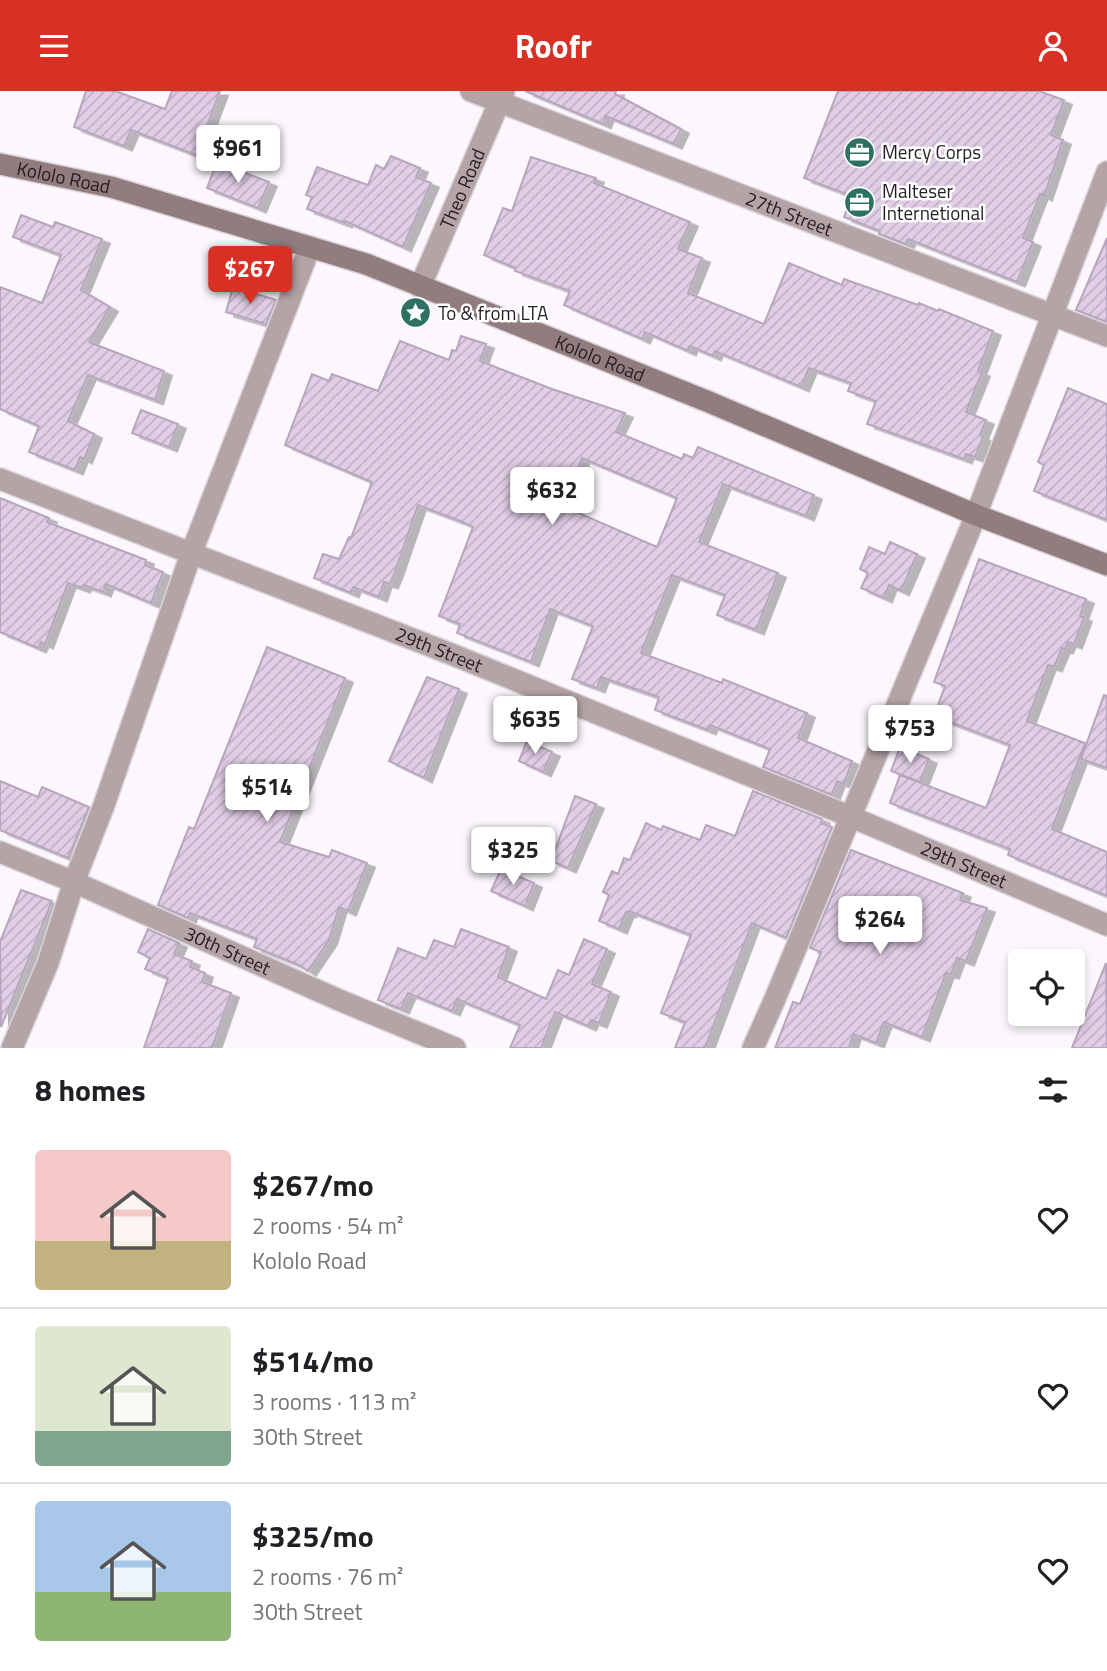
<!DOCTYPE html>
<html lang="en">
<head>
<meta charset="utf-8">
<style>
	body { margin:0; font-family:"Titillium Web",sans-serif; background:#f2f2f2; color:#202124; height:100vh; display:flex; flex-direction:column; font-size:26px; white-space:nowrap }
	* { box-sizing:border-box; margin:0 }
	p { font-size:23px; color:#757577 }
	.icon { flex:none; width:38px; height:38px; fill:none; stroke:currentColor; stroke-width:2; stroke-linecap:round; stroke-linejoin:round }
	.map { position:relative; height:957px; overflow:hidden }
	.side { display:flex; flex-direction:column; background:#fff; flex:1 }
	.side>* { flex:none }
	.tools { position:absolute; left:1008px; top:858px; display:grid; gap:14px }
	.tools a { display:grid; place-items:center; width:77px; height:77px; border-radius:7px; background:#fff; box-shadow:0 4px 10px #0003; font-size:35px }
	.price { position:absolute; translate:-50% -60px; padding:0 16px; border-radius:7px; background:#fff; color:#222; font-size:23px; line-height:46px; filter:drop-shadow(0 2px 4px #0008) }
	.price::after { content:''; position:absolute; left:50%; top:42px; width:21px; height:16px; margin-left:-10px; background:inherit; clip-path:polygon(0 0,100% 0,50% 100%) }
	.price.selected { background:#d93025; color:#fff }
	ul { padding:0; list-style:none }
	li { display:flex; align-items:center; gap:21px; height:175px; padding:0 35px }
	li+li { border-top:2px solid #e0e0e0 }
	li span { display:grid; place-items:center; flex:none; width:196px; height:140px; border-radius:7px; color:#555 }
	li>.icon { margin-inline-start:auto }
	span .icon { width:84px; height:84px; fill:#fffc; stroke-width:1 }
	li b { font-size:30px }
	h2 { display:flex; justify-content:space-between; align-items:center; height:84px; padding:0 35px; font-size:30px }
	header { display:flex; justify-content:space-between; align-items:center; height:91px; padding:0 35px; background:#d93025; color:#fff; font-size:32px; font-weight:700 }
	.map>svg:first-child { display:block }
	.building { fill:url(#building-hatch); stroke:#b7a5bd; stroke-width:2; fill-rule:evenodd; filter:url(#shadow) }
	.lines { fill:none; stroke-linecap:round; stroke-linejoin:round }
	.street-casing { stroke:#d9d4da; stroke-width:24 }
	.secondary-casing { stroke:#d9d4da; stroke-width:24 }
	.street { stroke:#b4a4a6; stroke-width:21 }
	.secondary { stroke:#927c7e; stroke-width:21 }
	.labels { text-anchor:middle; stroke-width:5; stroke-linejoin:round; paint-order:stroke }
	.poi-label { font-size:19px; fill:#241d26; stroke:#fff; text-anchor:start }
	.street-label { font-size:19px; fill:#241d26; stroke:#fff }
</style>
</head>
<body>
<header><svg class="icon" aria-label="menu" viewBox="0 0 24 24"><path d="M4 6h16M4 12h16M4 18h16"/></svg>Roofr<svg class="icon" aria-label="person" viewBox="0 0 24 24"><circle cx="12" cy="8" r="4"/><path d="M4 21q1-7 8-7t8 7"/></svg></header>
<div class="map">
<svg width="1107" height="957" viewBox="0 0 1107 957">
	<defs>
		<pattern id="building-hatch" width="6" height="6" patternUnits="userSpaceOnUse" patternTransform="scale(1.75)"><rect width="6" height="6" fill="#e0cde6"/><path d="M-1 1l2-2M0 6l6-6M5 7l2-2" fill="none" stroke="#c0b0c5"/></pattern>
		<filter id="shadow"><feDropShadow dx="8" dy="4.5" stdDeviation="0" flood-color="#0004"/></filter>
	</defs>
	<rect width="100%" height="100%" fill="#fbf7fc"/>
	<g class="building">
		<path d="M86,0H115L165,18L172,0H220L196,64L131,39L124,55L74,36Z"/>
		<path d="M525,0H616L615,3L681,38L674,53L606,25L603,33Z"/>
		<path d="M838,0H1039L1064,9L1051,44L1063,49L1044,105L1040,103L1023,147L1033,151L1017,191L908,148L906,153L900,151L879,143L880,140L844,126L852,105L804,87Z"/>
		<path d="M391,65L420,77L416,86L431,92L403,156L345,130L344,132L307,118L312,106L306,104L317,76L368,94L376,74L384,78Z"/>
		<path d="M531,66L596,87L594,92L690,131L678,158L702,167L688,202L764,233L789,172L842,194L844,188L918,214L919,212L938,220L939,218L993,240L978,280L982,281L966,321L986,329L980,344L983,346L975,366L966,363L964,368L867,333L876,310L848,300L851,292L809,277L801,296L715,260L713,265L690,255L688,260L645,241L642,248L564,214L570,200L515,180L516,177L484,164L503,117L512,120Z"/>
		<path d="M217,71L269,91L258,117L207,97Z"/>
		<path d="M21,124L53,136L55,131L102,148L81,199L110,216L89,251L164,280L155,309L88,284L68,330L94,343L84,368L80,366L75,379L29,361L39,335L0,318V196L42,212L61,164L13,146Z"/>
		<path d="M1107,147V231L1076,219Z"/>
		<path d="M233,196L276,209L266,233L226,221Z"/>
		<path d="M461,245L486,253L480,270L552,298L625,322L616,341L682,368L684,363L693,367L698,356L814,404L806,425L723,393L699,451L778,482L756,539L717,524L725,504L672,484L641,562L722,592L723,588L807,622L798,647L852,670L844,693L837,690L832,704L763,676L770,658L710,634L708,639L655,619L659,606L601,586L597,597L572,588L593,535L550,518L531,571L457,542L460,533L439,525L473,436L460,430L418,414L395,481L390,493L384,491L379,506L353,496L351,502L314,487L323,463L339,468L349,446L351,447L372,391L285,354L312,283L329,290L332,283L378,300L400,250L449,269L452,259L456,260ZM582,367L677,407L657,456L562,415Z"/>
		<path d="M1068,297L1107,313V429L1034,400L1044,374L1038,371Z"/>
		<path d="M141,319L178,333L169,356L132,342Z"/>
		<path d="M0,407L49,427L47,431L146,469L145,474L163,481L151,512L106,493L103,501L84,494L82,497L68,492L45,553L41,551L38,557L0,541Z"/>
		<path d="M890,451L917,463L901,500L889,494L884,507L861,497L868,482L860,478L869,456L885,463Z"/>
		<path d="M979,468L1086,508L1080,525L1084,526L1074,553L1068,551L1065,558L1062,557L1054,576L1048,574L1027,630L1085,652L1052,738L1107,761V805L1008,764L1010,758L890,712L900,684L986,717L1010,654L934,625L945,595L934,591Z"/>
		<path d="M267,556L345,587L280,751L329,766L332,759L367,772L348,820L339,816L329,849L308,880L299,874L254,856L257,848L190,822L188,827L158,814L189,736L194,738Z"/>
		<path d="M427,586L459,598L424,687L389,670Z"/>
		<path d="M1104,604L1107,605V677L1081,668Z"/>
		<path d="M527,650L552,661L543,681L519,670Z"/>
		<path d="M900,656L929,668L920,691L891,680Z"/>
		<path d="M0,690L38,706L42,696L89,716L68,767L0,739Z"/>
		<path d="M753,700L822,728L821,732L832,736L786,847L752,832L705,957H675L685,931L661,922L691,844L629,820L628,822L626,821L619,838L599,830L609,804L603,801L612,780L618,783L624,767L630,769L646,732L661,739L663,735L700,749L706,734L735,745Z"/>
		<path d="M575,705L596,713L568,777L551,770Z"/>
		<path d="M851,759L963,802L960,809L987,817L966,870L957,867L951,883L946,882L922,946L884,931L876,952L853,943L849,957H775L793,911L800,913L821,861L810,857Z"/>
		<path d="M501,778L534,792L525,815L491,800Z"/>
		<path d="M21,799L52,810L1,936L0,851Z"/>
		<path d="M148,838L179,852L174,863L192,870L190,876L205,882L202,891L231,902L212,957H144L168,887L145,878L150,867L138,861Z"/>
		<path d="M461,838L509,856L498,886L546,908L558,879L569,884L584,848L607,858L592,893L611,901L599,932L591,929L588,935L555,921L541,957H510L520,934L457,908L452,920L408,902L401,918L378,909L398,857L426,868L434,849L454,856Z"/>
		<path d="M1106,872L1107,957H1072Z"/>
	</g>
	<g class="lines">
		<defs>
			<g id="street">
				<path id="s1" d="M471,0L1107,245"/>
				<path id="s2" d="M420,196L504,0"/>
				<path id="s3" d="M0,388L451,563L849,725L1107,834"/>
				<path id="s4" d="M0,761L74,791L339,909L455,957"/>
				<path d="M12,957L48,872L74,791L104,714L191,463L310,156"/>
				<path d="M753,957L774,910L976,424L1107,81"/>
			</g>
			<g id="secondary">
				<path id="s5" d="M0,73L111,96L366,173L709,311L976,424L1107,474"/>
			</g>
		</defs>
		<use href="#street" class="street-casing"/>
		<use href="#secondary" class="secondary-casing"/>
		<use href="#street" class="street"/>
		<use href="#secondary" class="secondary"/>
	</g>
	<defs>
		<symbol id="office-disc" viewBox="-11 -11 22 22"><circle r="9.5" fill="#2e7061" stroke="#fff"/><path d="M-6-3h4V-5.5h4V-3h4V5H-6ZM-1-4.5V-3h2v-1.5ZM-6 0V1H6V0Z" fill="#fff"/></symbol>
		<symbol id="sight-disc" viewBox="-11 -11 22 22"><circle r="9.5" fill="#2e7061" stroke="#fff"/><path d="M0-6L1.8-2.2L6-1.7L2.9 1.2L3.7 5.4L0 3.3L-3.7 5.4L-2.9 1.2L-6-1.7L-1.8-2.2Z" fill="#fff"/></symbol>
	</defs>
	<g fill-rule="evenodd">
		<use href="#office-disc" x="842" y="44" width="35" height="35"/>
		<use href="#office-disc" x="842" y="94" width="35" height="35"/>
		<use href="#sight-disc" x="398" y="204" width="35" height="35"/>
	</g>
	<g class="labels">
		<g class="poi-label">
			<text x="882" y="68">Mercy Corps</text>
			<text x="882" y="107">Malteser<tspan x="882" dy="22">Internetional</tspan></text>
			<text x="438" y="229">To &amp; from LTA</text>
		</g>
		<g class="street-label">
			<text dy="7" stroke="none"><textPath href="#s5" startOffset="65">Kololo Road</textPath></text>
			<text dy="7" stroke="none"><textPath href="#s2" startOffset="107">Theo Road</textPath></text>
			<text dy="7" stroke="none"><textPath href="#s1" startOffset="341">27th Street</textPath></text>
			<text dy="7" stroke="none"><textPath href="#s5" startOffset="632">Kololo Road</textPath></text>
			<text dy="7" stroke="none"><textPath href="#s3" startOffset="471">29th Street</textPath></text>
			<text dy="7" stroke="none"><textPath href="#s3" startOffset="1038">29th Street</textPath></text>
			<text dy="7" stroke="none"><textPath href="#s4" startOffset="248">30th Street</textPath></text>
		</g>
	</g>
</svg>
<div class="tools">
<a><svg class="icon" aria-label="locate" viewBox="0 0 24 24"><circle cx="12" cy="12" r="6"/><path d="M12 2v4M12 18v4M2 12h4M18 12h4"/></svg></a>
</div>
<b class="price" style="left:238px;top:94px">$961</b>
<b class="price selected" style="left:250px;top:215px">$267</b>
<b class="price" style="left:552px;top:436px">$632</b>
<b class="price" style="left:535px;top:665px">$635</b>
<b class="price" style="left:910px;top:674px">$753</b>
<b class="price" style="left:267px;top:733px">$514</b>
<b class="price" style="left:513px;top:796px">$325</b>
<b class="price" style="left:880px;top:865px">$264</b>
</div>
<section class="side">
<h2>8 homes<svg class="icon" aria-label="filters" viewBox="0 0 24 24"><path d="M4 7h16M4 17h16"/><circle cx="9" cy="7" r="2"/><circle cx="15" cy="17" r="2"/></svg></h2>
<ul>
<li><span style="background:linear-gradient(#f6c9c9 65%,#c2b280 0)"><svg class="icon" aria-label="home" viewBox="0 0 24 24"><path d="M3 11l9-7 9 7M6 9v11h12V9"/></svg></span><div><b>$267/mo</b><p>2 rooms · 54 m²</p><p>Kololo Road</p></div><svg class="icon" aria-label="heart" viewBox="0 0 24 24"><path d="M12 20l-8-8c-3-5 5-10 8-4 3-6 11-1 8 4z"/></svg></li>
<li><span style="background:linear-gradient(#dfe7d0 75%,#7fa58c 0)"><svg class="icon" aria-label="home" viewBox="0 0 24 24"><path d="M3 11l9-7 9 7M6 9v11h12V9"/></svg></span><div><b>$514/mo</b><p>3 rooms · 113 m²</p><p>30th Street</p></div><svg class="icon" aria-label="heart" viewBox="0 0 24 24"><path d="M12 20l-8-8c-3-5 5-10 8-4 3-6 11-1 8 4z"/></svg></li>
<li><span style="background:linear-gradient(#a9c7e8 65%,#8fb573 0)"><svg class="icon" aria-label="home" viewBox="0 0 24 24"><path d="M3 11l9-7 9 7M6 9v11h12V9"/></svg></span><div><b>$325/mo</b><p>2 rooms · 76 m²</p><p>30th Street</p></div><svg class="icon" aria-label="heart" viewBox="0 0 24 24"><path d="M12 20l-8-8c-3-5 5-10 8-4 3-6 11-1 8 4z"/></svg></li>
</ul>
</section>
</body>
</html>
